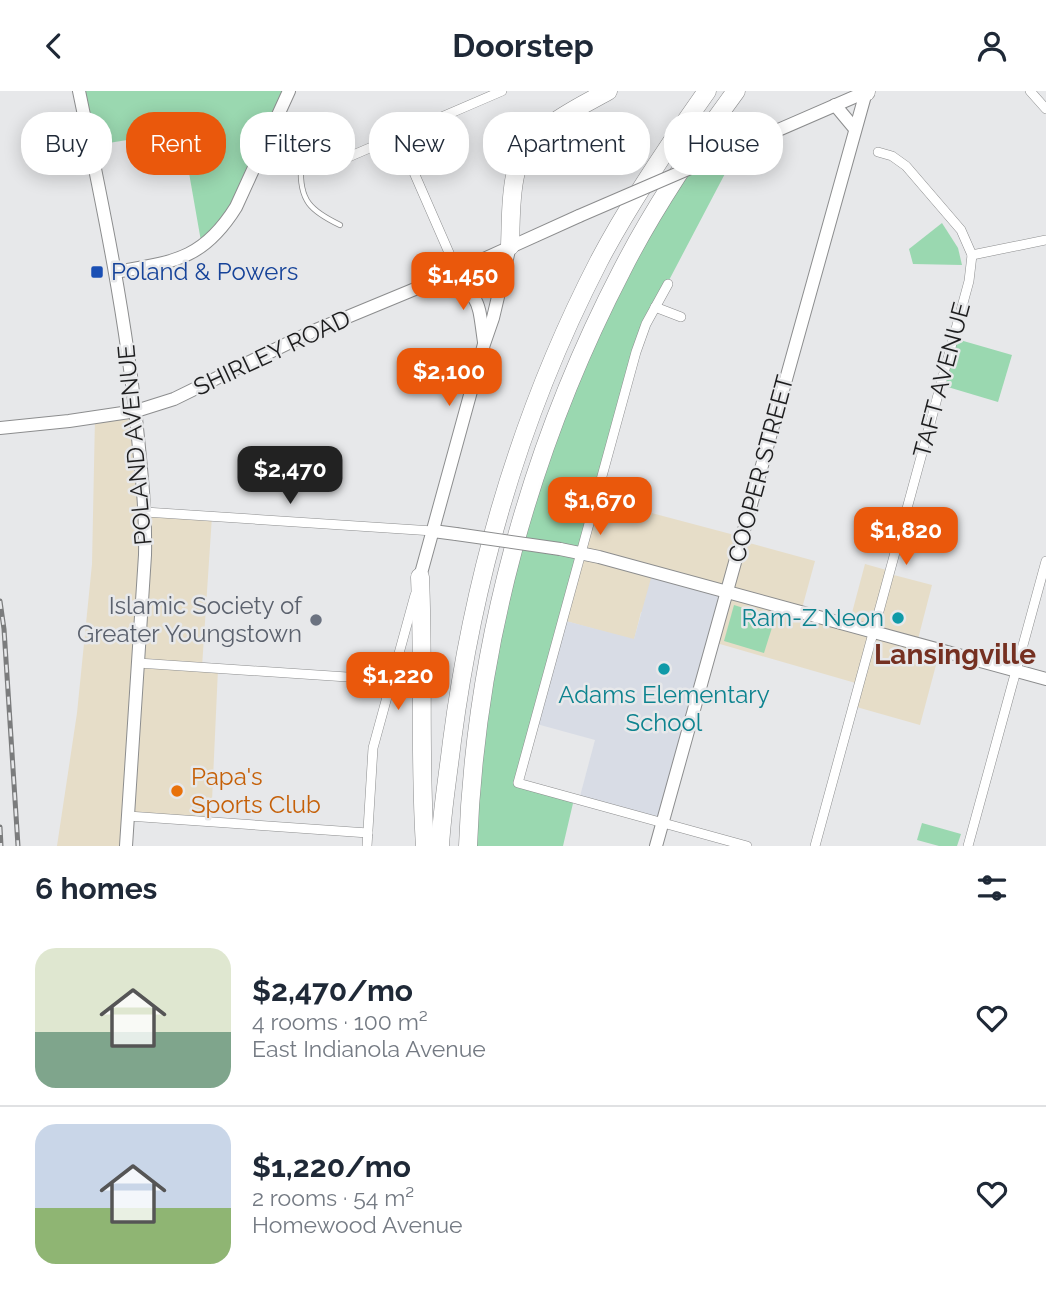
<!DOCTYPE html>
<html lang="en">
<head>
<meta charset="utf-8">
<style>
	body { margin:0; font-family:Raleway,sans-serif; background:#f2f2f3; color:#1f2937; height:100vh; display:flex; flex-direction:column; font-size:26px; white-space:nowrap }
	* { box-sizing:border-box; margin:0 }
	p { font-size:23px; color:#747a83 }
	.icon { flex:none; width:38px; height:38px; fill:none; stroke:currentColor; stroke-width:2; stroke-linecap:round; stroke-linejoin:round }
	.map { position:relative; height:755px; overflow:hidden }
	.panel { display:flex; flex-direction:column; background:#fff; flex:1 }
	.panel>* { flex:none }
	.hud { position:absolute; left:21px; top:21px; width:1004px; height:63px; display:flex; gap:14px }
	.price { position:absolute; translate:-50% -60px; padding:0 16px; border-radius:14px; background:#ea580c; color:#fff; font-size:23px; line-height:46px; filter:drop-shadow(0 2px 4px #0008) }
	.price::after { content:''; position:absolute; left:50%; top:42px; width:21px; height:16px; margin-left:-10px; background:inherit; clip-path:polygon(0 0,100% 0,50% 100%) }
	.price.selected { background:#222; color:#fff }
	ul { padding:0; list-style:none }
	li { display:flex; align-items:center; gap:21px; height:175px; padding:0 35px }
	li+li { border-top:2px solid #e0e1e3 }
	li span { display:grid; place-items:center; flex:none; width:196px; height:140px; border-radius:21px; color:#555 }
	li>.icon { margin-inline-start:auto }
	span .icon { width:84px; height:84px; fill:#fffc; stroke-width:1 }
	li b { font-size:30px }
	h2 { display:flex; justify-content:space-between; align-items:center; height:84px; padding:0 35px; font-size:30px }
	.chip { padding:0 24px; border-radius:28px; background:#fff; box-shadow:0 4px 18px #0003; font-size:24px; line-height:63px }
	.chip.selected { background:#ea580c; color:#fff }
	header { display:flex; justify-content:space-between; align-items:center; height:91px; padding:0 35px; background:#fff; font-size:32px; font-weight:700 }
	.map>svg:first-child { display:block }
	.commercial { fill:#e6ddc8 }
	.built { fill:#d8dce5 }
	.green { fill:#9ad8b0 }
	.lines { fill:none; stroke-linecap:round; stroke-linejoin:round }
	.service-casing { stroke:#8c8d8e; stroke-width:6 }
	.minor-casing { stroke:#8c8d8e; stroke-width:10 }
	.tertiary-casing { stroke:#8c8d8e; stroke-width:14 }
	.secondary-casing { stroke:#8c8d8e; stroke-width:14 }
	.motorway-casing { stroke:#8c8d8e; stroke-width:19 }
	.service { stroke:#fff; stroke-width:4.5 }
	.minor { stroke:#fff; stroke-width:9 }
	.tertiary { stroke:#fff; stroke-width:12 }
	.secondary { stroke:#fff; stroke-width:12 }
	.motorway { stroke:#fff; stroke-width:18 }
	.rail-casing { stroke:#7b7c7d; stroke-width:5 }
	.rail { stroke:#e7e8ea; stroke-width:2.5; stroke-dasharray:8; stroke-linecap:butt }
	.tertiary-bridge-casing { stroke:#8c8d8e; stroke-width:14; stroke-linecap:butt }
	.tertiary-bridge { stroke:#fff; stroke-width:12 }
	.transit-dot { fill:#1a4fb4; stroke:#e7e8ea; stroke-width:2.5 }
	.culture-dot { fill:#0f9aa8; stroke:#e7e8ea; stroke-width:2.5 }
	.worship-dot { fill:#6b7280; stroke:#e7e8ea; stroke-width:2.5 }
	.food-dot { fill:#e8710a; stroke:#e7e8ea; stroke-width:2.5 }
	.labels { text-anchor:middle; stroke-width:5; stroke-linejoin:round; paint-order:stroke }
	.transit-label { font-size:24px; fill:#164399; stroke:#e7e8ea; text-anchor:start }
	.street-label { font-size:24px; fill:#1d1d1e; stroke:#e7e8ea }
	.worship-label { font-size:24px; fill:#5b616d; stroke:#e7e8ea; text-anchor:end }
	.culture-label { font-size:24px; fill:#0d838f; stroke:#e7e8ea; text-anchor:end }
	.food-label { font-size:24px; fill:#c56008; stroke:#e7e8ea; text-anchor:start }
	.quarter-label { font-size:28px; font-weight:bold; fill:#753021; stroke:#e7e8ea }
</style>
</head>
<body>
<header><svg class="icon" aria-label="back" viewBox="0 0 24 24"><path d="M15 5l-7 7 7 7"/></svg>Doorstep<svg class="icon" aria-label="person" viewBox="0 0 24 24"><circle cx="12" cy="8" r="4"/><path d="M4 21q1-7 8-7t8 7"/></svg></header>
<div class="map">
<svg width="1046" height="755" viewBox="0 0 1046 755">
	<rect width="100%" height="100%" fill="#e7e8ea"/>
	<g class="commercial">
		<path d="M136,320L145,421L212,425L202,576L218,578L211,732L128,725L126,755H57L77,622L92,473L95,326Z"/>
		<path d="M595,407L742,446V450L815,470L801,521L849,533L865,473L890,480V483L932,494L917,552L940,559L920,634L853,615L859,593L713,551L641,521L634,549L562,529Z"/>
	</g>
	<path class="built" d="M653,480L727,501L663,732L579,709L595,649L533,632L562,529L634,548Z"/>
	<g class="green">
		<path d="M79,0H289L236,116L202,156L185,59L158,44L90,55Z"/>
		<path d="M739,56L646,233L518,693L574,708L563,755H469L477,649L546,354L678,83Z"/>
		<path d="M942,132L958,157L962,174L913,173L909,158Z"/>
		<path d="M953,247L1012,264L998,311L941,294Z"/>
		<path d="M734,514L775,527L764,562L724,550Z"/>
		<path d="M922,732L961,743L957,755H939L917,749Z"/>
	</g>
	<g class="lines">
		<defs>
			<path id="service" d="M301,75C299,110 311,120 340,134"/>
			<g id="minor">
				<path d="M1030,0L1046,18"/>
				<path d="M398,45L457,180"/>
				<path d="M262,60C285,71 304,78 330,74L502,0"/>
				<path d="M972,164L1046,149"/>
				<path d="M668,193L646,233L636,261L518,692L747,755"/>
				<path d="M655,216L681,226"/>
				<path d="M145,421L433,440"/>
				<path d="M138,572L392,589"/>
				<path d="M128,725L368,742"/>
				<path d="M367,755L373,657L415,504"/>
				<path d="M815,755L969,190L972,164L961,139L906,75L892,65L878,61"/>
				<path d="M968,755L1046,470"/>
			</g>
			<g id="tertiary">
				<path d="M835,14L855,38"/>
				<path d="M739,56L868,0"/>
				<path d="M116,181C173,171 203,169 236,116L289,0"/>
				<path d="M444,186C482,204 478,211 484,251"/>
				<path d="M136,320L174,308L311,241L444,186L579,125"/>
				<path d="M433,440L456,443"/>
				<path d="M560,458L599,466L1046,588"/>
				<path d="M420,486L484,253L493,227L510,155"/>
				<path d="M656,755L866,1"/>
			</g>
			<g id="secondary">
				<path d="M79,0C103,115 127,230 138,347C142,386 146,425 145,464L126,755"/>
				<path d="M0,337L69,330L136,320"/>
			</g>
			<g id="motorway">
				<path d="M866,1V0"/>
				<path d="M510,155C511,132 510,108 515,85C525,39 571,21 608,0"/>
				<path d="M420,486C424,576 419,666 425,755"/>
				<path d="M440,755C442,720 448,684 452,650C474,482 521,321 599,170C630,111 668,55 707,0"/>
				<path d="M468,755C475,556 530,356 622,179C654,116 694,57 736,0"/>
			</g>
		</defs>
		<use href="#service" class="service-casing"/>
		<use href="#minor" class="minor-casing"/>
		<use href="#tertiary" class="tertiary-casing"/>
		<use href="#secondary" class="secondary-casing"/>
		<use href="#motorway" class="motorway-casing"/>
		<use href="#service" class="service"/>
		<use href="#minor" class="minor"/>
		<use href="#tertiary" class="tertiary"/>
		<use href="#secondary" class="secondary"/>
		<use href="#motorway" class="motorway"/>
		<defs>
			<g id="rail">
				<path d="M0,510L4,538L18,755"/>
				<path d="M0,736L1,755"/>
			</g>
		</defs>
		<use href="#rail" class="rail-casing"/>
		<use href="#rail" class="rail"/>
		<defs>
			<g id="tertiary-bridge">
				<path d="M579,125L739,56"/>
				<path d="M456,443L560,458"/>
			</g>
		</defs>
		<use href="#tertiary-bridge" class="tertiary-bridge-casing"/>
		<use href="#tertiary-bridge" class="tertiary-bridge"/>
	</g>
	<rect class="transit-dot" x="90" y="174" width="14" height="14" rx="3.5"/>
	<g class="culture-dot">
		<circle cx="898" cy="527" r="7"/>
		<circle cx="664" cy="578" r="7"/>
	</g>
	<circle class="worship-dot" cx="316" cy="529" r="7"/>
	<circle class="food-dot" cx="177" cy="700" r="7"/>
	<g class="labels">
		<g class="transit-label">
			<text x="111" y="189">Poland &amp; Powers</text>
		</g>
		<g class="street-label">
			<text transform="translate(272 262) rotate(-25)" y="8">SHIRLEY ROAD</text>
			<text transform="translate(942 289) rotate(-75)" y="8">TAFT AVENUE</text>
			<text transform="translate(135 354) rotate(-95)" y="8">POLAND AVENUE</text>
			<text transform="translate(761 378) rotate(-75)" y="8">COOPER STREET</text>
		</g>
		<g class="worship-label">
			<text x="302" y="523">Islamic Society of<tspan x="302" dy="28">Greater Youngstown</tspan></text>
		</g>
		<g class="culture-label">
			<text x="884" y="535">Ram-Z Neon</text>
			<text x="664" y="612" text-anchor="middle">Adams Elementary<tspan x="664" dy="28">School</tspan></text>
		</g>
		<g class="food-label">
			<text x="191" y="694">Papa's<tspan x="191" dy="28">Sports Club</tspan></text>
		</g>
		<g class="quarter-label">
			<text x="955" y="573">Lansingville</text>
		</g>
	</g>
</svg>
<b class="price" style="left:463px;top:221px">$1,450</b>
<b class="price" style="left:449px;top:317px">$2,100</b>
<b class="price selected" style="left:290px;top:415px">$2,470</b>
<b class="price" style="left:600px;top:446px">$1,670</b>
<b class="price" style="left:906px;top:476px">$1,820</b>
<b class="price" style="left:398px;top:621px">$1,220</b>
<div class="hud">
<a class="chip">Buy</a>
<a class="chip selected">Rent</a>
<a class="chip">Filters</a>
<a class="chip">New</a>
<a class="chip">Apartment</a>
<a class="chip">House</a>
</div>
</div>
<section class="panel">
<h2>6 homes<svg class="icon" aria-label="filters" viewBox="0 0 24 24"><path d="M4 7h16M4 17h16"/><circle cx="9" cy="7" r="2"/><circle cx="15" cy="17" r="2"/></svg></h2>
<ul>
<li><span style="background:linear-gradient(#dfe7d0 60%,#7fa58c 0)"><svg class="icon" aria-label="home" viewBox="0 0 24 24"><path d="M3 11l9-7 9 7M6 9v11h12V9"/></svg></span><div><b>$2,470/mo</b><p>4 rooms · 100 m²</p><p>East Indianola Avenue</p></div><svg class="icon" aria-label="heart" viewBox="0 0 24 24"><path d="M12 20l-8-8c-3-5 5-10 8-4 3-6 11-1 8 4z"/></svg></li>
<li><span style="background:linear-gradient(#c9d6e8 60%,#8fb573 0)"><svg class="icon" aria-label="home" viewBox="0 0 24 24"><path d="M3 11l9-7 9 7M6 9v11h12V9"/></svg></span><div><b>$1,220/mo</b><p>2 rooms · 54 m²</p><p>Homewood Avenue</p></div><svg class="icon" aria-label="heart" viewBox="0 0 24 24"><path d="M12 20l-8-8c-3-5 5-10 8-4 3-6 11-1 8 4z"/></svg></li>
</ul>
</section>
</body>
</html>
